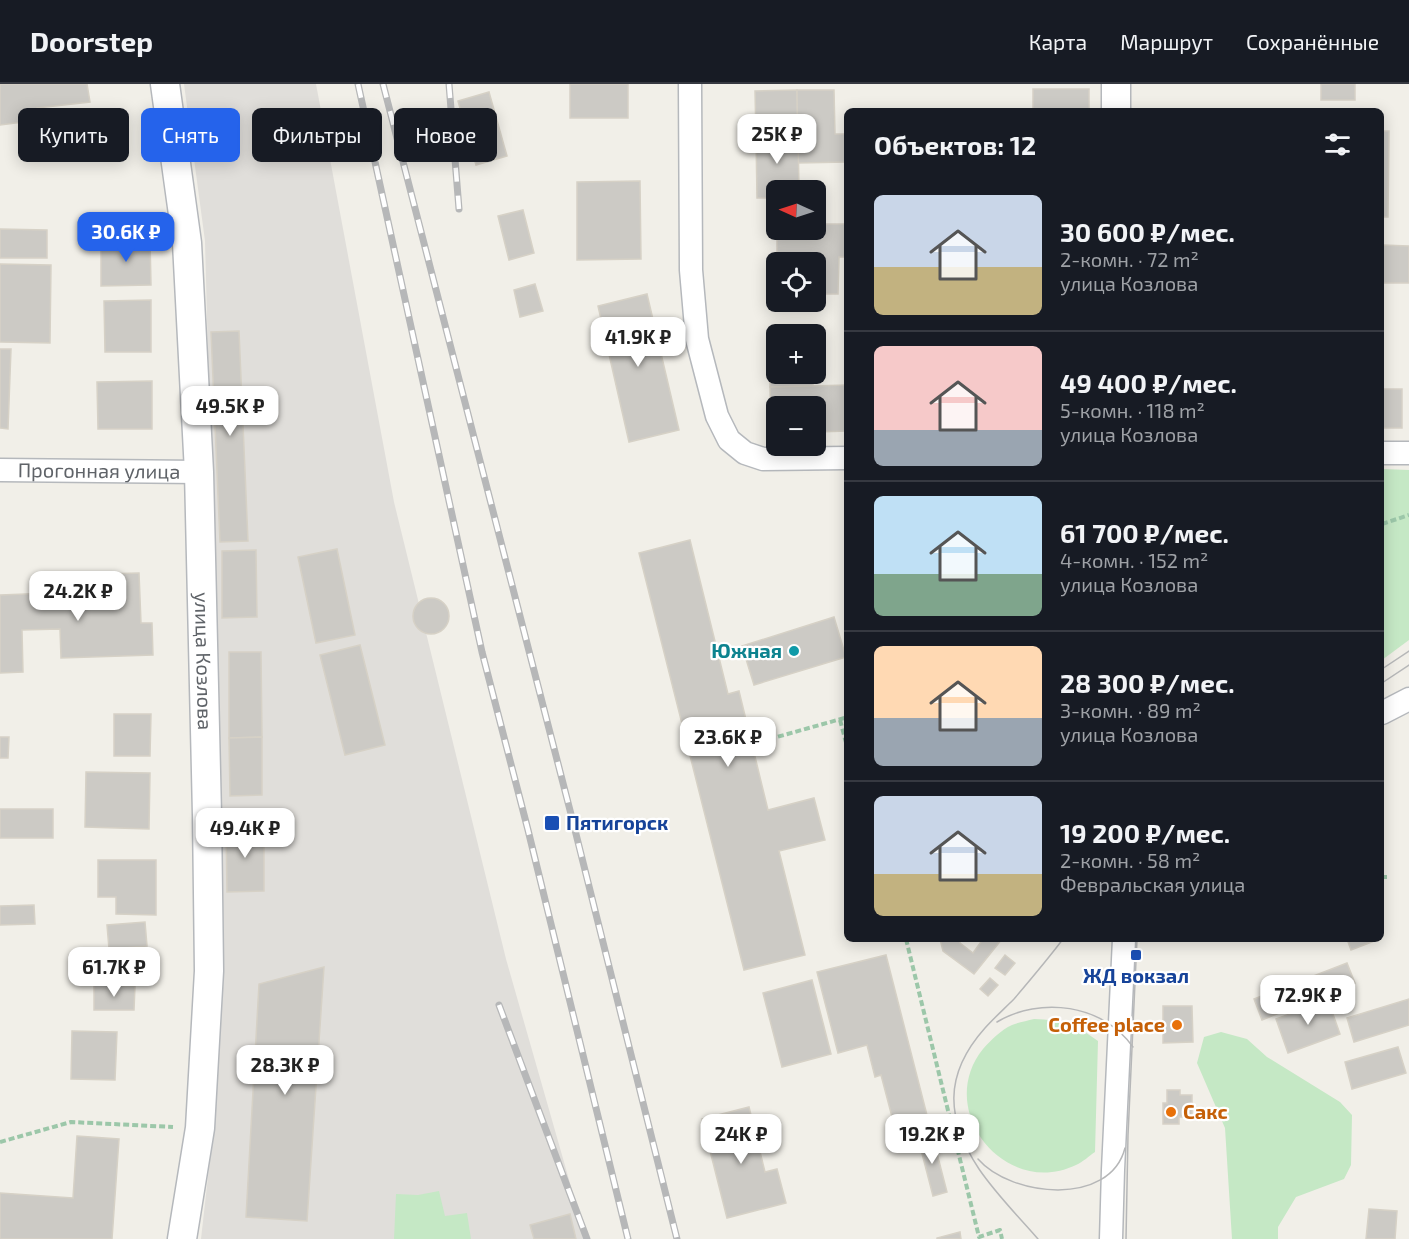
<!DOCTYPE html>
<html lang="ru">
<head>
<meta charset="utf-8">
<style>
	body { margin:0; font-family:"Exo 2",sans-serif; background:#242831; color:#f1f3f6; height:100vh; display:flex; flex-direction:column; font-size:22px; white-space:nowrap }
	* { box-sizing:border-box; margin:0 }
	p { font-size:20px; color:#9ea1a6 }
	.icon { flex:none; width:33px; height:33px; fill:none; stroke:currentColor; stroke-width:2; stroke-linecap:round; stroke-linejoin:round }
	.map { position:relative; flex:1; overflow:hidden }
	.side { position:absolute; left:844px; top:24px; width:540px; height:834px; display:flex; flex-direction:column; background:#171b24; border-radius:9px; box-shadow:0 3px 15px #0003 }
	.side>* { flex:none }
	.hud { position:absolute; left:18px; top:24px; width:570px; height:54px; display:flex; gap:12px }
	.needle { width:39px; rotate:273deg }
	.controls { position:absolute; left:766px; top:96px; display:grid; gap:12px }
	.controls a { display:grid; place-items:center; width:60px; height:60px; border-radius:9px; background:#171b24; box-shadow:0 3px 15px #0003; font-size:30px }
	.price { position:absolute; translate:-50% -51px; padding:0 14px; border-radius:12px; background:#fff; color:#222; font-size:20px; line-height:39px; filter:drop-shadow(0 2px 3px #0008) }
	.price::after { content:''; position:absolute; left:50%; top:36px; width:18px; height:14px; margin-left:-9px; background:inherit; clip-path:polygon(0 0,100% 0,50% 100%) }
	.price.current { background:#2563eb; color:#fff }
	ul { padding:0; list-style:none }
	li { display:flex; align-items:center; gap:18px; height:150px; padding:0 30px }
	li+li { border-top:2px solid #363941 }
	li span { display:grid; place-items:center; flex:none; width:168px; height:120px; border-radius:9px; color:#555 }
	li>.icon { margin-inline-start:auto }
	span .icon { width:72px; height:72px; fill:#fffc; stroke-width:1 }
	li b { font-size:26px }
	h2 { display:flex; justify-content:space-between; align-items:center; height:72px; padding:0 30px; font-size:26px }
	.tag { padding:0 21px; border-radius:9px; background:#171b24; box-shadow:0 3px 15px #0003; font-size:21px; line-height:54px }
	.tag.current { background:#2563eb; color:#fff }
	header { display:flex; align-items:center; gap:36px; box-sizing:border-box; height:84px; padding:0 30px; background:#171b24; border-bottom:2px solid #363941 }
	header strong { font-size:28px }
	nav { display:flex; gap:33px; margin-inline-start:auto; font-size:21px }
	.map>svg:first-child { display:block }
	.industrial { fill:#e0deda }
	.green { fill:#c5e8c5 }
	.building { fill:#cccac5; stroke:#d6d1c6; stroke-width:1.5 }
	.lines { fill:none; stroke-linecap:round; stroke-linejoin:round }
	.minor-casing { stroke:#b5b8bc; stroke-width:25 }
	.tertiary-casing { stroke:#b5b8bc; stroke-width:31 }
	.path { stroke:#9cc7a9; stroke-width:4; stroke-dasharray:6 3; stroke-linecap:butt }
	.minor { stroke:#fff; stroke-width:22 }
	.tertiary { stroke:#fff; stroke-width:28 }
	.tram { stroke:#b6b7b8; stroke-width:1.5 }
	.rail-casing { stroke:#b6b7b8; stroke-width:7 }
	.rail { stroke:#fff; stroke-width:4.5; stroke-dasharray:14; stroke-linecap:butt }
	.culture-dot { fill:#0f9aa8; stroke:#fff; stroke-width:2 }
	.transit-dot { fill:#1a4fb4; stroke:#fff; stroke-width:2 }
	.food-dot { fill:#e8710a; stroke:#fff; stroke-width:2 }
	.labels { text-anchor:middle; stroke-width:4.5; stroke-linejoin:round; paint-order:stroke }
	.street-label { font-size:20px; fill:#5f6368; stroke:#fff }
	.culture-label { font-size:20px; font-weight:bold; fill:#0d838f; stroke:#fff; text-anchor:end }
	.transit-label { font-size:20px; font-weight:bold; fill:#164399; stroke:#fff; text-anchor:start }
	.food-label { font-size:20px; font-weight:bold; fill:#c56008; stroke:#fff; text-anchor:end }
</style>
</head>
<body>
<header>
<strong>Doorstep</strong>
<nav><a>Карта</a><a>Маршрут</a><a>Сохранённые</a></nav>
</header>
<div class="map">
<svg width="1409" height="1155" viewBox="0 0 1409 1155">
	<rect width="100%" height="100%" fill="#f1efe8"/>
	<path class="industrial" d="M184,0H316L394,418L506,875L586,1155H201L213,1048L224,890L205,157Z"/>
	<g class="green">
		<path d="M1382,385L1409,386V556L1382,576Z"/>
		<path d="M1034,935C1062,936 1075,940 1098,957L1095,1068C1089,1072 1083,1078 1076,1081C1005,1115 934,1026 983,965C991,956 1001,946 1012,941C1019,938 1027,937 1034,935Z"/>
		<path d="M1221,948L1247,955L1267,973L1340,1018L1352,1031L1351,1081L1344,1095L1296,1113L1278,1143V1155H1232L1225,1044L1197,979L1204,953Z"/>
		<path d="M439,1107L445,1132L467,1129L471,1155H394L396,1110L418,1111Z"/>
	</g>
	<g class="building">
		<path d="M0,0H87L90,18L37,24L38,36L0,41Z"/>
		<rect x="570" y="0" width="58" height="34"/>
		<rect x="1321" y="0" width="34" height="16"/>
		<rect x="1033" y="5" width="56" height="22"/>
		<path d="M797,6L798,52L756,53L755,7Z"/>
		<path d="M797,6H834L835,50H846L847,78L798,79Z"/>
		<path d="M489,8L507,72L476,81L458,17Z"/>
		<path d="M1382,47H1389L1388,133H1382Z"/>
		<path d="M798,52L799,106H777V114H757L756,53Z"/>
		<path d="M640,97L641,175L577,176V98Z"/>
		<path d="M523,126L534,169L509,176L498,132Z"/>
		<path d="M816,140H848V173H839L838,210H816V178H777V146H816Z"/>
		<path d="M0,145L47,146V174H0Z"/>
		<path d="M150,155L151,201L101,202V156Z"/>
		<path d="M1382,161L1409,162V199H1382Z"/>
		<path d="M0,180L51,181L50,259L0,258Z"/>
		<path d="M535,200L543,227L520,233L514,206Z"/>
		<path d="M647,210L679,346L629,358L598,222Z"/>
		<path d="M151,216V268H105L104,217Z"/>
		<path d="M239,247L248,457L220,458L211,248Z"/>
		<path d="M777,264V290H813V302L770,303L769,265Z"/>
		<path d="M0,265H11L8,345L0,344Z"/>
		<path d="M152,297V345H98L97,298Z"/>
		<path d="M848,301V347L816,348V322H777V348H771L770,303Z"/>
		<rect x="1382" y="305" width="20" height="39"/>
		<path d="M690,456L728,610L739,607L768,726L814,714L825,756L779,767L805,871L744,886L639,469Z"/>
		<path d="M337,465L355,551L316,559L298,473Z"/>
		<path d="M256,466L257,533L222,534V467Z"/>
		<path d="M139,489L141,539H152L153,571L61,574L60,545L22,546L23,588L0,589V511L102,507L101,490Z"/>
		<circle cx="431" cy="532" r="18"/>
		<path d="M834,533L846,573L754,601L742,562Z"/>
		<path d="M360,561L385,661L345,671L320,571Z"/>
		<path d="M229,568H261L262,653L229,654Z"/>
		<path d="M114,630H151L150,672H114Z"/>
		<path d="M0,653H9L8,674H0Z"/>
		<path d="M262,653V711L230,712L229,654Z"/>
		<path d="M86,688L150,689L149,745L85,743Z"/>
		<rect x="0" y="725" width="53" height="29"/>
		<path d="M264,742V807L227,808L226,743Z"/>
		<path d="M98,776H156V831L116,830V813H98Z"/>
		<path d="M34,821L35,840L0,841V822Z"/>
		<path d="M145,838L147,862L109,865L107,841Z"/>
		<path d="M940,855H959L960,859L973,869L983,855H1002L974,890L943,867Z"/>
		<path d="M1347,855H1377V856L1351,866Z"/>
		<path d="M886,871L929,1039L896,1048L881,991L875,993L867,961L838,969L817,888Z"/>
		<path d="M1005,871L1015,879L1005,891L995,884Z"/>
		<path d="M1347,879L1355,899L1262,936L1254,915Z"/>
		<path d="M324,883L307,1137L246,1133L259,900Z"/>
		<path d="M990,894L998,901L988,912L980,905Z"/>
		<path d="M812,896L831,970L782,983L763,909Z"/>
		<path d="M94,901L135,902L134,926H94Z"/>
		<path d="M1409,915V941L1354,958L1347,934Z"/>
		<path d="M1328,916L1340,950L1288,969L1276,935Z"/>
		<path d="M1163,922H1192L1193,958L1163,959Z"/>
		<path d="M72,947L117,948L115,996L71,995Z"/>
		<path d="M1398,963L1406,989L1352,1005L1345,978Z"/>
		<path d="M1167,1006H1180V1011H1192V1033H1179V1040H1163V1019H1167Z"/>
		<path d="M749,1023L765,1088L777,1085L786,1119L727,1134L702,1035Z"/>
		<path d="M932,1050L947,1108L933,1112L918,1054Z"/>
		<path d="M77,1052L119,1055L112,1155H0V1109L73,1114Z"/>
		<path d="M1369,1125L1397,1127L1395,1155H1366Z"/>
		<path d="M570,1130L576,1155H534L530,1141Z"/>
		<path d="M960,1148L961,1155H937V1154Z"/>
	</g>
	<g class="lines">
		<defs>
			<g id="minor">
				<path d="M690,0L691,186L697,255L717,332L729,356L745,369L763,375L848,374"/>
				<path d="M1382,369H1409"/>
				<path id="s1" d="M0,386L199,388"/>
				<path d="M1382,629L1409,615"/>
				<path d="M1111,1155L1113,1086L1124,855"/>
			</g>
			<g id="tertiary">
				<path id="s2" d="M165,0L187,159L199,388L207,731L209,887L200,1044L182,1155"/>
				<path d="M1116,0V27"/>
			</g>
		</defs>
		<use href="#minor" class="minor-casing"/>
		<use href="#tertiary" class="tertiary-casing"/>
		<g class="path">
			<path d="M1382,440L1409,431"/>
			<path d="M840,636L848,666"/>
			<path d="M752,660L848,633"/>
			<path d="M1382,793H1387"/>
			<path d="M906,855L979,1153L1000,1146L1002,1155"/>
			<path d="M0,1058L71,1038L173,1043"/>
		</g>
		<use href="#minor" class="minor"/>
		<use href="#tertiary" class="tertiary"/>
		<g class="tram">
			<path d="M1382,585L1409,567"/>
			<path d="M1382,599L1409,581"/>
			<path d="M997,938C1040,912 1103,920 1133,963"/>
			<path d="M978,1075C1011,1113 1110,1123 1125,1064"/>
			<path d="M1038,1155C1018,1132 996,1110 979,1085C946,1035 943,991 985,944C994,934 1004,925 1014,915C1031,895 1048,875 1063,855"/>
			<path d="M1126,1155L1128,1051L1137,855"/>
		</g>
		<defs>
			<g id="rail">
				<path d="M358,0L482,568L528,746L628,1155"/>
				<path d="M383,0L572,734L677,1155"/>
				<path d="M449,0L459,125"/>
				<path d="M499,921L587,1155"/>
			</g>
		</defs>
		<use href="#rail" class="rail-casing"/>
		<use href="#rail" class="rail"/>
	</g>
	<circle class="culture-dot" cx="794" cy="567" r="6"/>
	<g class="transit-dot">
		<rect x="544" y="731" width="16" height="16" rx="3"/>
		<rect x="1130" y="865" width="12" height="12" rx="3"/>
	</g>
	<g class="food-dot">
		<circle cx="1177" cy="941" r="6"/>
		<circle cx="1171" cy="1028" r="6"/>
	</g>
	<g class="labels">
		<g class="street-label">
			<text dy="7" stroke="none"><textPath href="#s1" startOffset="99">Прогонная улица</textPath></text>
			<text dy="7" stroke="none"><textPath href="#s2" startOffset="579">улица Козлова</textPath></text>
		</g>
		<g class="culture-label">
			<text x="782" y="574">Южная</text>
		</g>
		<g class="transit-label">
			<text x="566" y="746">Пятигорск</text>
			<text x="1136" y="899" text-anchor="middle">ЖД вокзал</text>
		</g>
		<g class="food-label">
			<text x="1165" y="948">Coffee place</text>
			<text x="1183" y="1035" text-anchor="start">Сакс</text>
		</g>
	</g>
</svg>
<div class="controls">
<a><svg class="needle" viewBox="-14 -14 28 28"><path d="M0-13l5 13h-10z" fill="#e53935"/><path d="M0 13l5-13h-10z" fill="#9ea1a6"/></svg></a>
<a><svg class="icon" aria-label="locate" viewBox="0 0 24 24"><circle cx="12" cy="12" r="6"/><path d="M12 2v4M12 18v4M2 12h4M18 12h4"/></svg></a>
<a>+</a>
<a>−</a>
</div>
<b class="price" style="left:777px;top:81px">25K ₽</b>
<b class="price current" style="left:126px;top:179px">30.6K ₽</b>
<b class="price" style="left:638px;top:284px">41.9K ₽</b>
<b class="price" style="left:230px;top:353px">49.5K ₽</b>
<b class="price" style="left:78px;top:538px">24.2K ₽</b>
<b class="price" style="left:728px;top:684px">23.6K ₽</b>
<b class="price" style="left:245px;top:775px">49.4K ₽</b>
<b class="price" style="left:114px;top:914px">61.7K ₽</b>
<b class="price" style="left:1308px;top:942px">72.9K ₽</b>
<b class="price" style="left:285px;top:1012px">28.3K ₽</b>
<b class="price" style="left:741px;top:1081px">24K ₽</b>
<b class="price" style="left:932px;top:1081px">19.2K ₽</b>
<div class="hud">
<a class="tag">Купить</a>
<a class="tag current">Снять</a>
<a class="tag">Фильтры</a>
<a class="tag">Новое</a>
</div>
<section class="side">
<h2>Объектов: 12<svg class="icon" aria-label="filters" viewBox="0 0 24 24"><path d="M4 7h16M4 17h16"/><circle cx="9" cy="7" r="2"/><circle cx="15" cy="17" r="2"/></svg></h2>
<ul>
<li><span style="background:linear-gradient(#c9d6e8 60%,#c2b280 0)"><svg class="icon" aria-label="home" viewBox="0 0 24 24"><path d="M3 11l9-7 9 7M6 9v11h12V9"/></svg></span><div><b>30 600 ₽/мес.</b><p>2-комн. · 72 m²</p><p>улица Козлова</p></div></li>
<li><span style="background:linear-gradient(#f6c9c9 70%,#9aa5b1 0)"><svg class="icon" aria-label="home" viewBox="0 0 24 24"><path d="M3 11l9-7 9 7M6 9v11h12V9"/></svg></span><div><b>49 400 ₽/мес.</b><p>5-комн. · 118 m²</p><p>улица Козлова</p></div></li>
<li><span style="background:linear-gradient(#bfe0f5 65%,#7fa58c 0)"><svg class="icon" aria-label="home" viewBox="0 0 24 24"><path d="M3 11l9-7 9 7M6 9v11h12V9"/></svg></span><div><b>61 700 ₽/мес.</b><p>4-комн. · 152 m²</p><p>улица Козлова</p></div></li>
<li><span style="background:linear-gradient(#ffd9b3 60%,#9aa5b1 0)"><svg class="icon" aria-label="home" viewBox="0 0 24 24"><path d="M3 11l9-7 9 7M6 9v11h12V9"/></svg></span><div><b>28 300 ₽/мес.</b><p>3-комн. · 89 m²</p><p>улица Козлова</p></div></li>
<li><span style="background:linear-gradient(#c9d6e8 65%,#c2b280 0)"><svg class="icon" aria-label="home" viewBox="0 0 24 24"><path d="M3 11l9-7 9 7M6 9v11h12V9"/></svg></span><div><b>19 200 ₽/мес.</b><p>2-комн. · 58 m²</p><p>Февральская улица</p></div></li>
</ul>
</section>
</div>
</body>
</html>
